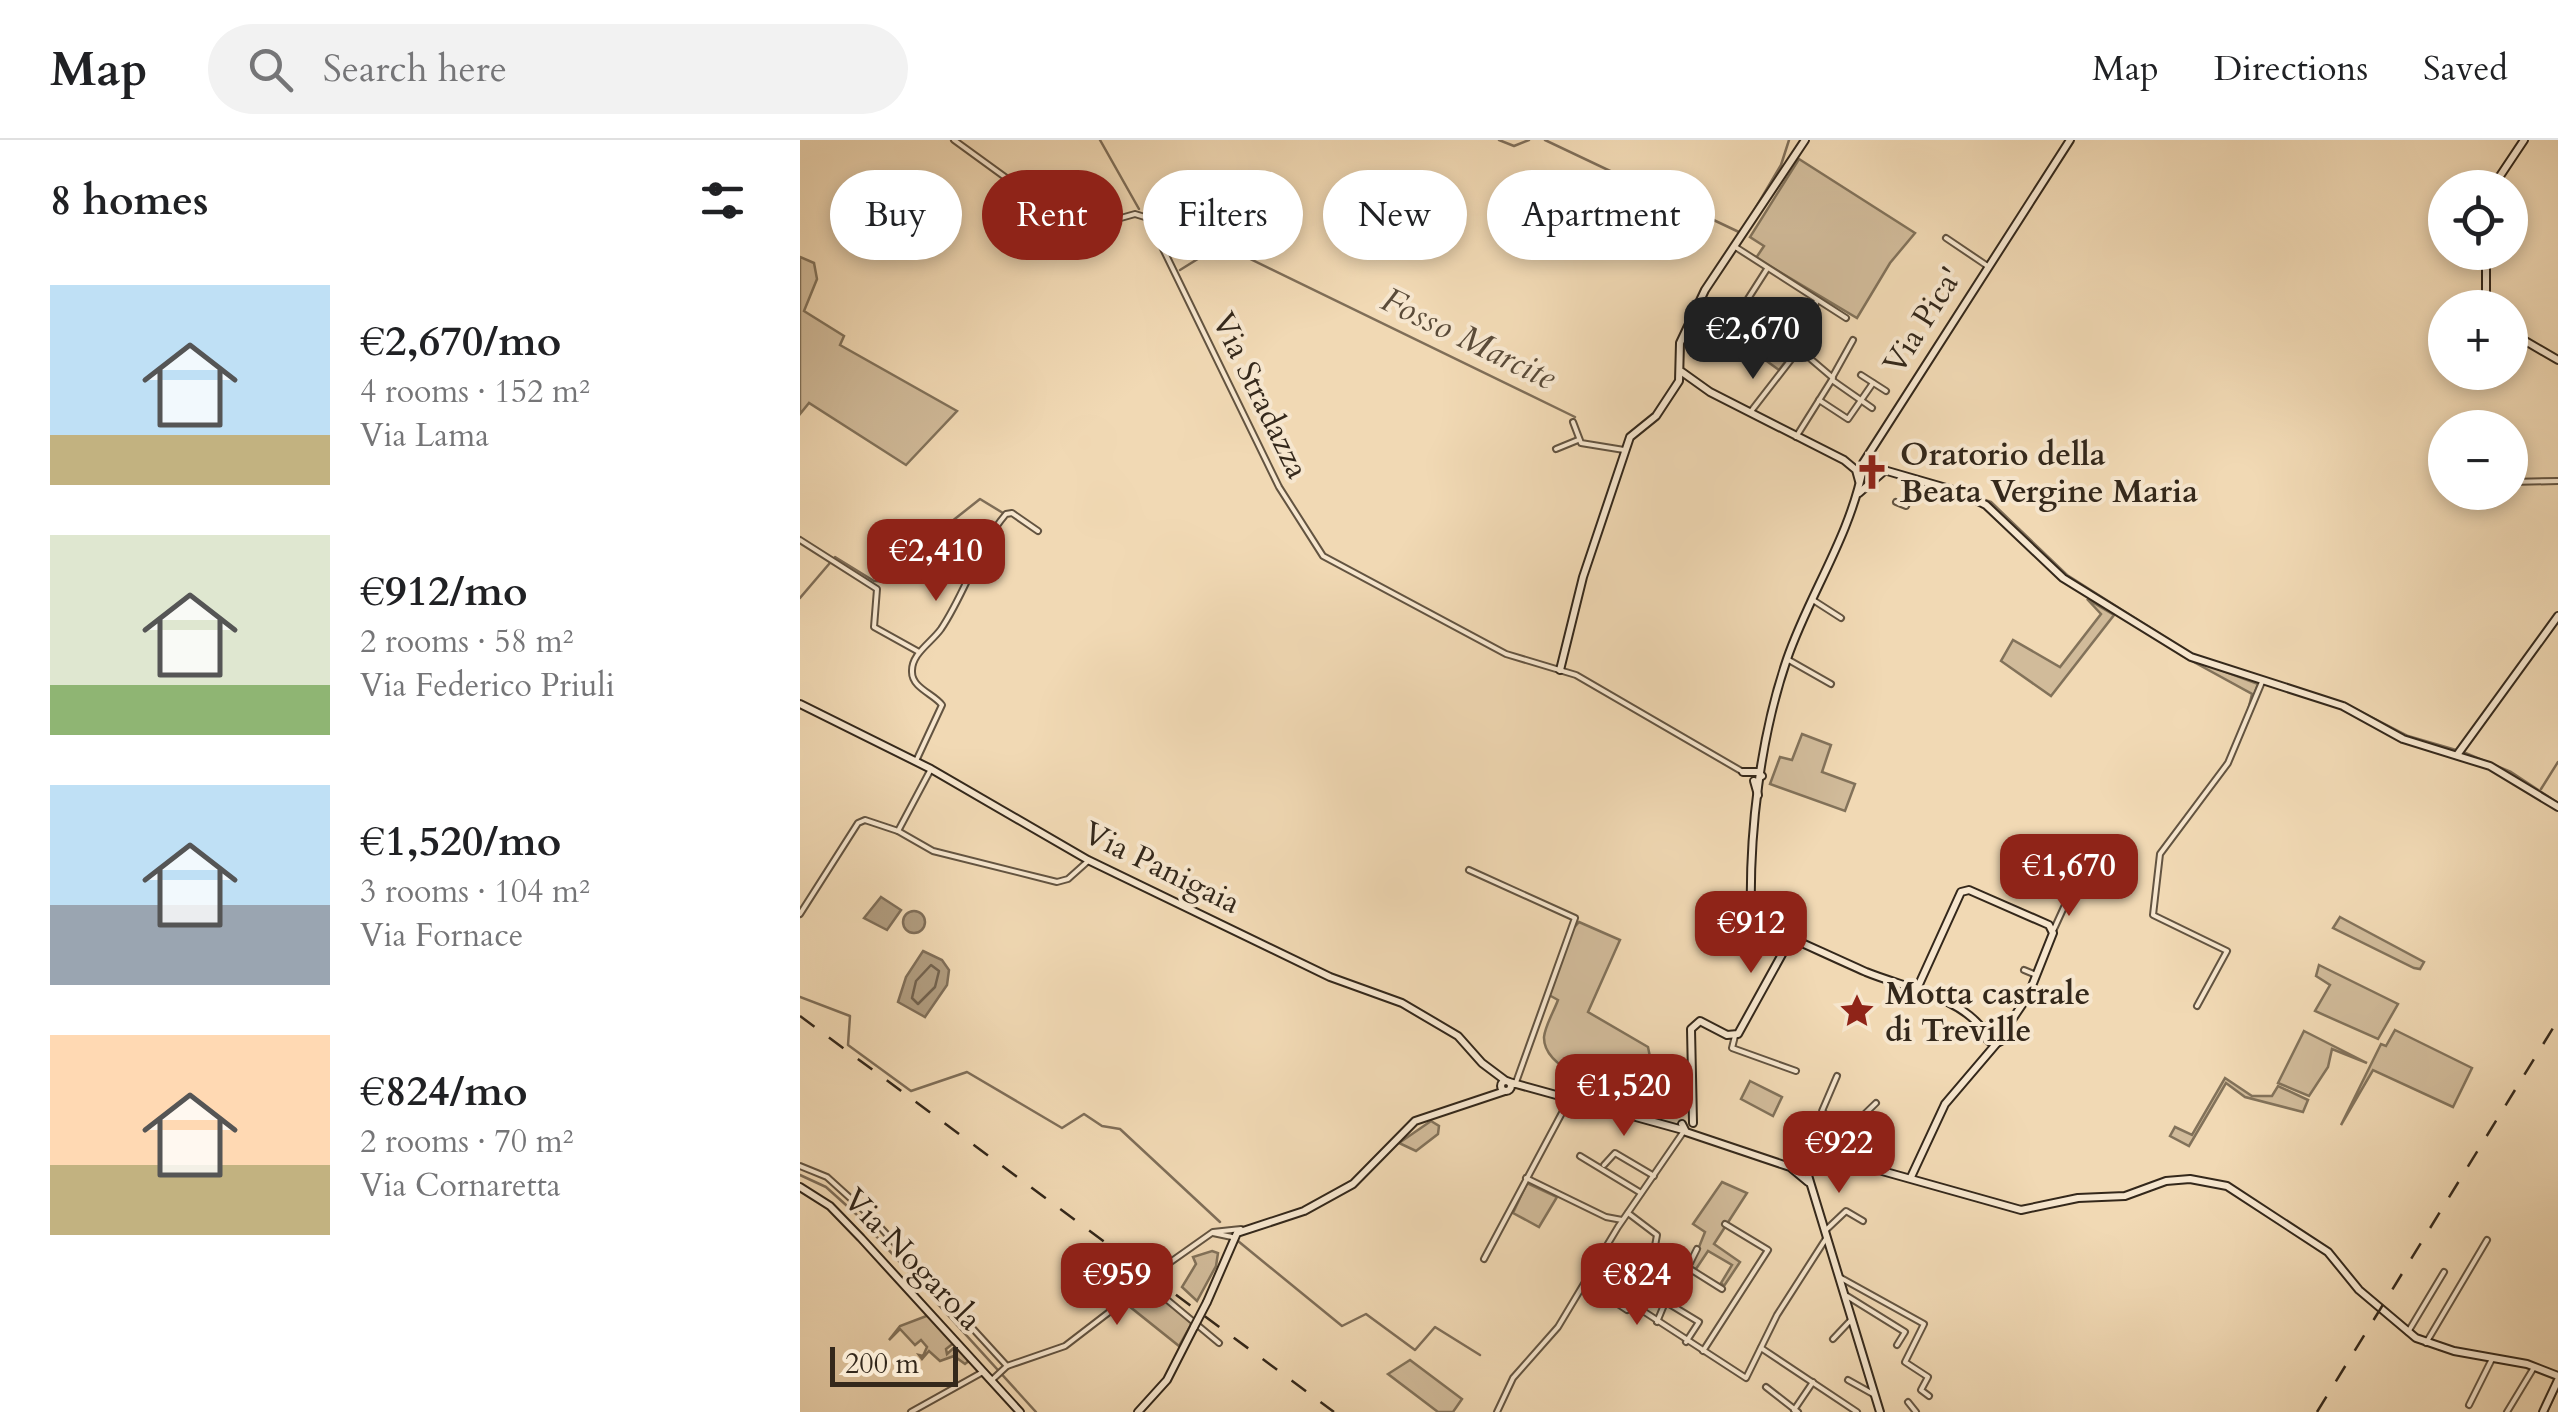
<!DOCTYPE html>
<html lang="en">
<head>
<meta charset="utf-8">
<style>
	body { margin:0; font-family:Cardo,serif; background:#f2f2f2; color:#202124; height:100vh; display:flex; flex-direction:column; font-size:38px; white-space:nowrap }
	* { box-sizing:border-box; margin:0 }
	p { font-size:32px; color:#757577 }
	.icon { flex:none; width:55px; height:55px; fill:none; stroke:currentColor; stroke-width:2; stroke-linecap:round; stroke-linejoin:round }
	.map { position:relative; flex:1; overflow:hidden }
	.sheet { display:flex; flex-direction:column; background:#fff; width:800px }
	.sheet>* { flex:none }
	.top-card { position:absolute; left:30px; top:30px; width:950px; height:90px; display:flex; gap:20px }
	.fabs { position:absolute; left:1628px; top:30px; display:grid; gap:20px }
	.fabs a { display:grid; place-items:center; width:100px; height:100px; border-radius:50%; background:#fff; box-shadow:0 5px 15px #0003; font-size:50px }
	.scale { position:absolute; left:30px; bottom:25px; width:128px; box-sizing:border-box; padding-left:10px; border:5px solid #34281b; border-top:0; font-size:28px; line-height:35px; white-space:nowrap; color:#34281b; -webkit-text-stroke:8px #f6e6ce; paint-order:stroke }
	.price { position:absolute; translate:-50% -85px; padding:0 22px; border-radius:20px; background:#8f2418; color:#fff; font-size:32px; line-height:65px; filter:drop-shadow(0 2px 5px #0008) }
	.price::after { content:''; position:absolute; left:50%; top:60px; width:30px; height:22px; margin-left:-15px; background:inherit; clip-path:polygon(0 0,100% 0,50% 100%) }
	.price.current { background:#222; color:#fff }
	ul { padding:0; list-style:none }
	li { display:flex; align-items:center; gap:30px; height:250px; padding:0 50px }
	li span { display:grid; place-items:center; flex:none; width:280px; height:200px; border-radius:0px; color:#555 }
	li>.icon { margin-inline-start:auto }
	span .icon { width:120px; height:120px; fill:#fffc; stroke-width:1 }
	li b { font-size:42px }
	h2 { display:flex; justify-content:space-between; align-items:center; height:120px; padding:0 50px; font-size:42px }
	.chip { padding:0 35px; border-radius:45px; background:#fff; box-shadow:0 5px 15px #0003; font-size:35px; line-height:90px }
	.chip.current { background:#8f2418; color:#fff }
	header { display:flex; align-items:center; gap:60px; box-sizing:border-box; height:140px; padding:0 50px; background:#fff; border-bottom:2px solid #e0e0e0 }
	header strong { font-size:48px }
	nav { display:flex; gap:55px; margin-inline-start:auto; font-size:35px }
	.search { width:700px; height:90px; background:#f2f2f2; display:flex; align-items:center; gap:25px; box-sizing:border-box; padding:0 35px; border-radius:55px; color:#757577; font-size:38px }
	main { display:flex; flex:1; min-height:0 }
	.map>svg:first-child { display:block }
	.green { fill:#d1bb9a; stroke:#82725a; stroke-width:2.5 }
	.water { fill:#b19d80; stroke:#7f6e58; stroke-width:2.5 }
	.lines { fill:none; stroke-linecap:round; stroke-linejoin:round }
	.shore { stroke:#72624e; stroke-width:2.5 }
	.stream { stroke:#7f6e58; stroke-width:2.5 }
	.street-casing { stroke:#635441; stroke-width:8 }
	.secondary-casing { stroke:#34281b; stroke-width:10 }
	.street { stroke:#f6e6ce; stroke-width:4 }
	.secondary { stroke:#f6e6ce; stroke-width:6 }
	.rail { stroke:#34281b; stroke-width:2.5; stroke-dasharray:18 18; stroke-linecap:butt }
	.secondary-bridge-casing { stroke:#34281b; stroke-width:10; stroke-linecap:butt }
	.secondary-bridge { stroke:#f6e6ce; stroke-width:6 }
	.labels { text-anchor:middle; stroke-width:8; stroke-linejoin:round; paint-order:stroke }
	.street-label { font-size:32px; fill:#34281b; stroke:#f6e6ce }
	.poi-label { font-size:32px; font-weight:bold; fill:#34281b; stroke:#f6e6ce; text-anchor:start }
	.water-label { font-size:35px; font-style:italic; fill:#5a4b39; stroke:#f6e6ce }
</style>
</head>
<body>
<header>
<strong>Map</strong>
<div class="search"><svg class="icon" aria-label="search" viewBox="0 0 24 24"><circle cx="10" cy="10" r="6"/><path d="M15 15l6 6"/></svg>Search here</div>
<nav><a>Map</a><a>Directions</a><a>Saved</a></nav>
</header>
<main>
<section class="sheet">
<h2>8 homes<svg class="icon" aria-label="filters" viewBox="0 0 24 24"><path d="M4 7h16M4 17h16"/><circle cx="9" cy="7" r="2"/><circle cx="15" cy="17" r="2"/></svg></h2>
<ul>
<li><span style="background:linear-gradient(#bfe0f5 75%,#c2b280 0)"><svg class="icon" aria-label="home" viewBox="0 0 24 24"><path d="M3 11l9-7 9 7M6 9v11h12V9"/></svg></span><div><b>€2,670/mo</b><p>4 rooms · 152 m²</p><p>Via Lama</p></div></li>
<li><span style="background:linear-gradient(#dfe7d0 75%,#8fb573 0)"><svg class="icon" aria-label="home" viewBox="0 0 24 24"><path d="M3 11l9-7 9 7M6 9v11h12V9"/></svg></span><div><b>€912/mo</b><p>2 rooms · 58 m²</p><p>Via Federico Priuli</p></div></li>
<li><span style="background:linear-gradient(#bfe0f5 60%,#9aa5b1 0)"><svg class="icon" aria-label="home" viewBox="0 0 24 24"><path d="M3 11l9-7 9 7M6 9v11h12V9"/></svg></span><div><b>€1,520/mo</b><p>3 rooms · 104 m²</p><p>Via Fornace</p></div></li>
<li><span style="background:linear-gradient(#ffd9b3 65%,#c2b280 0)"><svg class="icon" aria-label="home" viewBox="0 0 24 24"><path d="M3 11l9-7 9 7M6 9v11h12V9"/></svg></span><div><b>€824/mo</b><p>2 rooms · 70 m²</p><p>Via Cornaretta</p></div></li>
</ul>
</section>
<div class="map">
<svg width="1758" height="1272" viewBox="0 0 1758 1272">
	<rect width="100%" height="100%" fill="#f1d9b4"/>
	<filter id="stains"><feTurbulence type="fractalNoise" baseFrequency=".002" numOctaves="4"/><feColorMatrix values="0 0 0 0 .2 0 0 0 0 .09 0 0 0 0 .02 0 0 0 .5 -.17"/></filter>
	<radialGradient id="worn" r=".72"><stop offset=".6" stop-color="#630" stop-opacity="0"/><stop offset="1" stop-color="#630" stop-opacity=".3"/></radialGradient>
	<g class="green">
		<path d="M999,19L1115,93L1090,123L1057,178L956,118L964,106L950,97Z"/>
		<path d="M0,117L14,123L17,139L4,171L44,196L40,205L157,271L106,325L9,263L0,274Z"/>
		<path d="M975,185L988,195L978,209L989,217L979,230L957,214Z"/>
		<path d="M1287,459L1314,475L1251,556L1201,521L1213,500L1260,527L1301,474Z"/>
		<path d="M1381,515L1458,544L1447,575L1452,554Z"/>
		<path d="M1002,594L1031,605L1022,632L1055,644L1045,671L970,644L980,617L992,620Z"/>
		<path d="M1540,777L1624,822L1620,829L1614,828L1533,788Z"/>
		<path d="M779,782L820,800L788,872L848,907L853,932L833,951C807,951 743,929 744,897C745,886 754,871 758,860L749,855L772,790Z"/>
		<path d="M1519,825L1598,864L1578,899L1515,871L1530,845L1516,836Z"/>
		<path d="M1595,890L1672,928L1653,967L1573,930L1541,985L1581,904L1586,906Z"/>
		<path d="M1504,891L1567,923L1532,909L1528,927L1509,956L1478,943Z"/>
		<path d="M1425,938L1452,956H1472L1478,946L1508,960L1503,972L1445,957L1426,943L1389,1006L1370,996L1375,987L1392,995Z"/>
		<path d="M950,941L982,957L973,976L941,959Z"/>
		<path d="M631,981L639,986L638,994L616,1011L599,1003Z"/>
		<path d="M922,1042L947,1053L914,1104L940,1122L924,1146L921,1143L932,1125L908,1111L896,1129L891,1127L905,1092L893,1084Z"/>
		<path d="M727,1043L757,1057L739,1087L713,1073Z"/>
		<path d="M412,1111L418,1113L416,1126L397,1161L382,1147L396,1124L393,1117Z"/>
		<path d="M347,1147L393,1181L379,1206L329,1166Z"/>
		<path d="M129,1175L155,1202L146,1209L147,1214L157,1205L170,1220L165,1224L154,1216L140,1221L129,1211L122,1219L119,1215L123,1216L127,1207L121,1200L115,1205L100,1189L89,1200L100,1186Z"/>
		<path d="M610,1220L662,1259L653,1272H638L588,1234Z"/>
	</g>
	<g class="water">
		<path d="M81,757L101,770L87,790L64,778Z"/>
		<circle cx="114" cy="782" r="11"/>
		<path d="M123,811L142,820L149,830L147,845L125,877L98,862L106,837Z"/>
	</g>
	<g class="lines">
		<path class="shore" d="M131,825L139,831L135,847L118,864L112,858L116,841Z"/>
		<g class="stream">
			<path d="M300,0L339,69"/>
			<path d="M699,0L714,6L729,0"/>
			<path d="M745,0L941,93"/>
			<path d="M952,74L981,25L989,0"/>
			<path d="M344,77L366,119"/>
			<path d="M380,130L417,107L442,115L775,277"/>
			<path d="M1085,327L1191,362L1267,435L1371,501"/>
			<path d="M0,458L35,417L74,441L98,442L132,397L180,359L203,373"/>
			<path d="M1542,562L1608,596L1656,610"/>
			<path d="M1663,612L1711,632L1758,663"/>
			<path d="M1741,649L1758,622"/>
			<path d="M0,857L50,876L48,905L111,951L167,932L262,988L284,974L302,986L320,989L420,1082"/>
			<path d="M0,1035L26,1047L56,1074L236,1272"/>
			<path d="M438,1101L542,1186L566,1174L615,1210L635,1187L680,1215"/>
			<path d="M1747,1272L1758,1248"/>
		</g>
		<defs>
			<g id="street">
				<path d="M154,0L278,90L335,74L348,78L479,347L523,416L706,514L776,535L943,632"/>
				<path d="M1146,98L1186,125"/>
				<path d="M937,108L1046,178"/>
				<path d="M936,211L956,178L944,165L967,129"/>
				<path d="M1061,235L1086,251"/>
				<path d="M1033,236L1053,200"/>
				<path d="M1032,240L1072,268"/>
				<path d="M1019,260L1048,279L1073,243"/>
				<path d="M952,270L1000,208L1017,160"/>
				<path d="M773,282L781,303L824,310"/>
				<path d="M996,297L1033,238L999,209"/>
				<path d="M756,309L778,300"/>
				<path d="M1710,342L1758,341"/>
				<path d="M1096,362L1106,366L1118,340"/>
				<path d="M0,400L77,449L74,487L119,512"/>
				<path d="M1013,460L1041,478"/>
				<path d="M987,519L1031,544"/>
				<path d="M116,621L142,565C134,554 112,548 112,532C111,514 131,503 141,489C166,452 177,408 206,374L212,373L238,391"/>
				<path d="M98,691L133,711L257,742L268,739L287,722"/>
				<path d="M669,730L775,778L715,945"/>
				<path d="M0,774L58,683L65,680L98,691L131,629"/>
				<path d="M1254,789L1270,754"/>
				<path d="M950,796L955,781"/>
				<path d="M1224,830L1236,835"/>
				<path d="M1397,866L1427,811L1353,775L1360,714L1428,623L1462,542"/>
				<path d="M935,896L932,908L996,931"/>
				<path d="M1037,936L1022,971L1044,994L1041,1026"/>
				<path d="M1044,994L1076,963"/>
				<path d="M780,1016L841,1053"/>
				<path d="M804,1025L815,1013L854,1036"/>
				<path d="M0,1026L27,1037L70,1076L207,1226"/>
				<path d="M726,1038L806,1077L822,1080"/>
				<path d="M828,1073L857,1095L843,1171L946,1238L977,1175L1027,1097"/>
				<path d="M1027,1089L1046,1071L1063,1081"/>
				<path d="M413,1093L432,1097"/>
				<path d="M855,1107L922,1149"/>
				<path d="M684,1119L763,971"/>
				<path d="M888,1127L897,1109"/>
				<path d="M355,1133L413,1092L441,1089"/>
				<path d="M1041,1138L1124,1184L1105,1222L1128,1237L1121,1250L1129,1256"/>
				<path d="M786,1143L827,1170"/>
				<path d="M1047,1156L1105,1192L1097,1205"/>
				<path d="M866,1162L899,1182L886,1202"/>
				<path d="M857,1182L871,1148"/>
				<path d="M1608,1192L1644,1132"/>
				<path d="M1033,1199L1050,1181"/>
				<path d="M1626,1203L1687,1100"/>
				<path d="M961,1208L1057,1272"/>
				<path d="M903,1211L968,1110L925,1084"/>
				<path d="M193,1239L207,1226L265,1206L347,1143L419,1203"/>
				<path d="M1048,1240L1073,1254"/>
				<path d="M966,1247L998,1272"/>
				<path d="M1108,1262L1116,1272"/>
				<path d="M1669,1265L1692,1219"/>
				<path d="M994,1270L1013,1242"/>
				<path d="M111,1272L181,1233"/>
				<path d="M697,1272L713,1238L758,1187L818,1087L884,991"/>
				<path d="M1707,1272L1733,1229"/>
			</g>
			<g id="secondary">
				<path d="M1692,48L1724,0"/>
				<path d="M1686,168V112"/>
				<path d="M1710,192L1758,220"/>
				<path d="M882,232L910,252L1044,320L1056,330L1059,341"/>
				<path d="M1063,323L1270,0"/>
				<path d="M1063,324L1160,352L1186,365L1263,438L1391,517L1543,566L1603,599L1690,626L1758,667"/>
				<path d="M1063,328C1050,396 1009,455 987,519C960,598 949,693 951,776L957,783C994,799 1030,816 1066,832C1105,848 1160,856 1185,892"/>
				<path d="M1059,353L1083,332"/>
				<path d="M760,530L783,437L830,297L856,276L879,241L880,203L905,150L1005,0"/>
				<path d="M0,564L131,629L288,720L530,837L602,863L658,896L682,923L706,941"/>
				<path d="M1657,615L1758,476"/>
				<path d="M943,632H958L962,636"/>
				<path d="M954,641L958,655"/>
				<path d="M1116,851L1161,752L1169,750L1249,785L1253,793L1228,856L1205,890"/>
				<circle cx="1195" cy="893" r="10"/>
				<circle cx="706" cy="946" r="5"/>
				<path d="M709,942L883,990"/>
				<path d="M893,983L891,889L900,881L927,895L938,894L991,798"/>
				<path d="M882,984L886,992L990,1027L1008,1042"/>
				<path d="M1005,1027H1068L1221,1070L1278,1058L1325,1056L1366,1041L1390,1039L1427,1046L1528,1112L1559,1150L1616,1198L1654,1211L1727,1224L1758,1236"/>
				<path d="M1007,1032L1080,1272"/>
				<path d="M1111,1037L1145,964L1197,903"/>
				<path d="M0,1047L30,1066L61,1098L220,1272"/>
				<path d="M407,1162L437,1093L504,1071L553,1044L615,981L705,951"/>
				<path d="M338,1272L367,1240L394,1187"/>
				<path d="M1743,1272L1758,1240"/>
			</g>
		</defs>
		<use href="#street" class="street-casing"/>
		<use href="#secondary" class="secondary-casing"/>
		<use href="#street" class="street"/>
		<use href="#secondary" class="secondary"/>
		<g class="rail">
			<path d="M0,876L534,1272"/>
			<path d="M1517,1272L1758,880"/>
		</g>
		<defs>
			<path id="secondary-bridge" d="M394,1187L407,1162"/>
		</defs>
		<use href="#secondary-bridge" class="secondary-bridge-casing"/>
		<use href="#secondary-bridge" class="secondary-bridge"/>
	</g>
	<defs>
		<symbol id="church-bare" viewBox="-9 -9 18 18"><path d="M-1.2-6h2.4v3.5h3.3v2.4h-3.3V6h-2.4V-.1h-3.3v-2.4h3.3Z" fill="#8f2418" stroke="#f6e6ce" stroke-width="2.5" paint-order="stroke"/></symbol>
		<symbol id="sight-bare" viewBox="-9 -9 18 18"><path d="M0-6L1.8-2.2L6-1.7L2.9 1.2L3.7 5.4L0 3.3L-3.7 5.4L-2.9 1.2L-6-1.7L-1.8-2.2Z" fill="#8f2418" stroke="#f6e6ce" stroke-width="2.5" paint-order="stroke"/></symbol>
	</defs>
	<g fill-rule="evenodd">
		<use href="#church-bare" x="1047" y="307" width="50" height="50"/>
		<use href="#sight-bare" x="1032" y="846" width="50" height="50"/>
	</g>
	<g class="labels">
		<g class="street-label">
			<text transform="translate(1122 180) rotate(-58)" y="11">Via Pica'</text>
			<text transform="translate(461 255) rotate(64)" y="11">Via Stradazza</text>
			<text transform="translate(362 727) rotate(26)" y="11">Via Panigaia</text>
			<text transform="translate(113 1119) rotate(46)" y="11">Via Nogarola</text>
		</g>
		<g class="poi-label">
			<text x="1100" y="325">Oratorio della<tspan x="1100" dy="37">Beata Vergine Maria</tspan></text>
			<text x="1085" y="864">Motta castrale<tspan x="1085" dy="37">di Treville</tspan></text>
		</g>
		<g class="water-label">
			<text transform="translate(669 198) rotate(26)" y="12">Fosso Marcite</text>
		</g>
	</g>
	<rect width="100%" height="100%" filter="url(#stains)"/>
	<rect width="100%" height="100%" fill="url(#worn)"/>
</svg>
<div class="fabs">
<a><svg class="icon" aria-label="locate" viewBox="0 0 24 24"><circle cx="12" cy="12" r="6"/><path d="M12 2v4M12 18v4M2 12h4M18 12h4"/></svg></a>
<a>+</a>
<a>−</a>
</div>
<div class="scale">200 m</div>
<b class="price current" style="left:953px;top:242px">€2,670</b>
<b class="price" style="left:136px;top:464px">€2,410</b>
<b class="price" style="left:1269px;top:779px">€1,670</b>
<b class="price" style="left:951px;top:836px">€912</b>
<b class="price" style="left:824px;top:999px">€1,520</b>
<b class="price" style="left:1039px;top:1056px">€922</b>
<b class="price" style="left:317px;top:1188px">€959</b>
<b class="price" style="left:837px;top:1188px">€824</b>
<div class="top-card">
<a class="chip">Buy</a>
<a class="chip current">Rent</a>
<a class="chip">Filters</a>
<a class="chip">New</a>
<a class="chip">Apartment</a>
</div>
</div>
</main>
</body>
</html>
